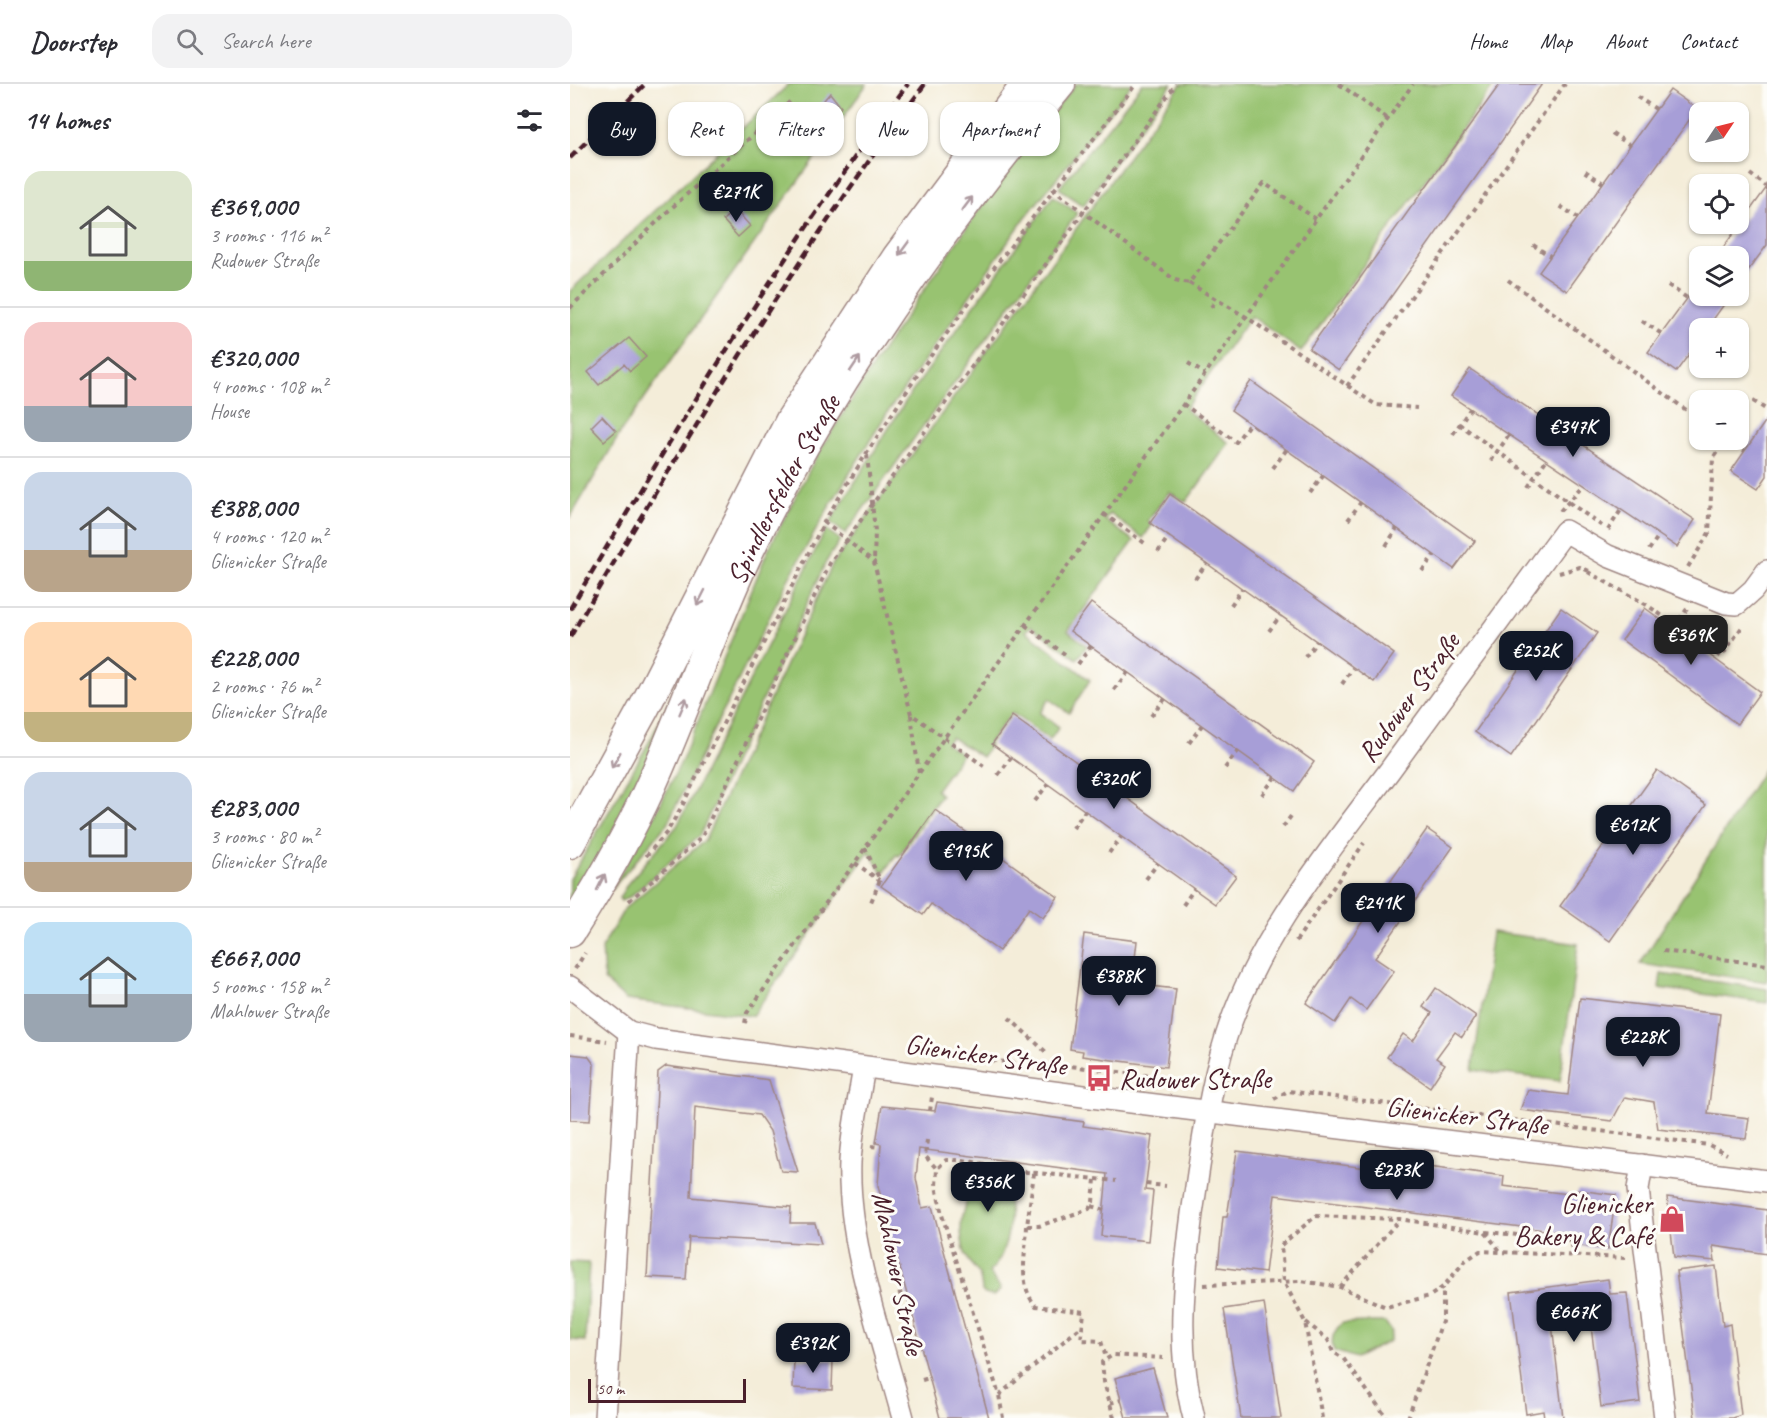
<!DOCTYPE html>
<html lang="en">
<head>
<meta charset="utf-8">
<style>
	body { margin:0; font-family:Caveat,sans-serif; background:#f2f2f3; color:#2b2b33; height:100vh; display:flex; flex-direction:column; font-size:22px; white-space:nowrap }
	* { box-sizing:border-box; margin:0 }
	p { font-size:20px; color:#7c7c81 }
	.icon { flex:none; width:33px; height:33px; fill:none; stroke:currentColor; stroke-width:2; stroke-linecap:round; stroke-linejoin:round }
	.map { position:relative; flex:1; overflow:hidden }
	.sheet { display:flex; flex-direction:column; background:#fff; width:570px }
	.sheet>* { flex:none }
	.hud { position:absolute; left:18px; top:18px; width:570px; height:54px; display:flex; gap:12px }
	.needle { width:39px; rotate:55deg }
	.fabs { position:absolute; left:1119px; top:18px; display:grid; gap:12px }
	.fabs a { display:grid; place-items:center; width:60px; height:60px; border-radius:12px; background:#fff; box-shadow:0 2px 4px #0004; font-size:30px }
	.scale { position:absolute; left:18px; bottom:15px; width:158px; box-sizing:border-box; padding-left:6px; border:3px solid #4a1f2b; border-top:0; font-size:16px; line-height:21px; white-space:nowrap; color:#4a1f2b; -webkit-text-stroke:4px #fdfcf7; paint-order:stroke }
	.price { position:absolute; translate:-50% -51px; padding:0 14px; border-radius:12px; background:#111827; color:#fff; font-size:20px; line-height:39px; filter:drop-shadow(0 2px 3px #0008) }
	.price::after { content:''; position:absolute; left:50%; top:36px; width:18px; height:14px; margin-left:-9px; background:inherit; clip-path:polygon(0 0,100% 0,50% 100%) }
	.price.active { background:#222; color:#fff }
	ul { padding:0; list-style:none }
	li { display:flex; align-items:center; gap:18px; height:150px; padding:0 24px }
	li+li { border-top:2px solid #e1e1e2 }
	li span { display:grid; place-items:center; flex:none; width:168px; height:120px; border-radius:18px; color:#555 }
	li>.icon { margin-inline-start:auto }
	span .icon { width:72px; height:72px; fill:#fffc; stroke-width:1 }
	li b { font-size:26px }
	h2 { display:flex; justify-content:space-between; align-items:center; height:72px; padding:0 24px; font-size:26px }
	.tag { padding:0 21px; border-radius:18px; background:#fff; box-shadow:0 2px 4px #0004; font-size:21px; line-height:54px }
	.tag.active { background:#111827; color:#fff }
	header { display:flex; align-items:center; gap:36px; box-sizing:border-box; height:84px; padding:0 30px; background:#fff; border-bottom:2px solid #e1e1e2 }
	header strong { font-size:28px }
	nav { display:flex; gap:33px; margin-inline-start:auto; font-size:21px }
	.search { width:420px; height:54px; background:#f2f2f3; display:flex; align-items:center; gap:15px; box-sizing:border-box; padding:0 21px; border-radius:18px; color:#7c7c81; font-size:22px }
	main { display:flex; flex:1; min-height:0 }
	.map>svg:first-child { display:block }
	.green { fill:#98c371; stroke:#71714e; stroke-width:1.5 }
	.building { fill:#a79ed7 }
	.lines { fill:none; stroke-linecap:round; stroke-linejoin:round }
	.minor-casing { stroke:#9f8682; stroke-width:24 }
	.highway-casing { stroke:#9f8682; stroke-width:33 }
	.path { stroke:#9f8682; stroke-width:4; stroke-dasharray:4.5 4.5; stroke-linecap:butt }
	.minor { stroke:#fff; stroke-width:21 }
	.highway { stroke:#fff; stroke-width:30 }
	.rail { stroke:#4a1f2b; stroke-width:4.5; stroke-dasharray:9 4.5; stroke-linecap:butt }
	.oneway { stroke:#ae9aa0 }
	.labels { text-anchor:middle; stroke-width:6; stroke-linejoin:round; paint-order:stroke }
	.street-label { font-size:28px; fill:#4a1f2b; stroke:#fdfcf7 }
	.poi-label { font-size:28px; fill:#4a1f2b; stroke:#fdfcf7; text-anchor:start }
</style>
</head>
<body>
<header>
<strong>Doorstep</strong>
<div class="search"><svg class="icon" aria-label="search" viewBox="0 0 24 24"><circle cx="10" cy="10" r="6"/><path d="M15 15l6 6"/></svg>Search here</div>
<nav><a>Home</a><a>Map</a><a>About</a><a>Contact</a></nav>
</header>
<main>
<section class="sheet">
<h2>14 homes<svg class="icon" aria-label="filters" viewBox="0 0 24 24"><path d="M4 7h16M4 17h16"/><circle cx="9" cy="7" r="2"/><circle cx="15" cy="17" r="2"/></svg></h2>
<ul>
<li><span style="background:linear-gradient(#dfe7d0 75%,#8fb573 0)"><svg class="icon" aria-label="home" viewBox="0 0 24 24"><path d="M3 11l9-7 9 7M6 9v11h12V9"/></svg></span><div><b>€369,000</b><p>3 rooms · 116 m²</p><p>Rudower Straße</p></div></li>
<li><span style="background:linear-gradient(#f6c9c9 70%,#9aa5b1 0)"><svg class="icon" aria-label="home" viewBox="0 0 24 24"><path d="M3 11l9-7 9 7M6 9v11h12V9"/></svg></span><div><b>€320,000</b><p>4 rooms · 108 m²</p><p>House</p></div></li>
<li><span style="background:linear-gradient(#c9d6e8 65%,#b9a48a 0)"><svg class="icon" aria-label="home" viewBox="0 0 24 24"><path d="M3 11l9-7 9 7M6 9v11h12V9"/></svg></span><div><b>€388,000</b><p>4 rooms · 120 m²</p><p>Glienicker Straße</p></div></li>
<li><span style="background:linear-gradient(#ffd9b3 75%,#c2b280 0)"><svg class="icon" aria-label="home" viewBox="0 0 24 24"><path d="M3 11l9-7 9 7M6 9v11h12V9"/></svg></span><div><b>€228,000</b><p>2 rooms · 76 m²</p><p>Glienicker Straße</p></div></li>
<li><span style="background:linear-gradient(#c9d6e8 75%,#b9a48a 0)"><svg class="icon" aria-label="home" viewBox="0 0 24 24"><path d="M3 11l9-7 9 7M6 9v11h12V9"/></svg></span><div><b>€283,000</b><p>3 rooms · 80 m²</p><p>Glienicker Straße</p></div></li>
<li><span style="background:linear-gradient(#bfe0f5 60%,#9aa5b1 0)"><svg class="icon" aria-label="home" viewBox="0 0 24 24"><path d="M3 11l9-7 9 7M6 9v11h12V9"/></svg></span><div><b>€667,000</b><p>5 rooms · 158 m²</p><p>Mahlower Straße</p></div></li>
</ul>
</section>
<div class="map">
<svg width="1197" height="1334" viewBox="0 0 1197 1334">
	<rect width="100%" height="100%" fill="#fdfcf7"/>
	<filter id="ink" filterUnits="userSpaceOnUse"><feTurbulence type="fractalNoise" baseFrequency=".0167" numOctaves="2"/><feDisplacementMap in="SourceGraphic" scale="12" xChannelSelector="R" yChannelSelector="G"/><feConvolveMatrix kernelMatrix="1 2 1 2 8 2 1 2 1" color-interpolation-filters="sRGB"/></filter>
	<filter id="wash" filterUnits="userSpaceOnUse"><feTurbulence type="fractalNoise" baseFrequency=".008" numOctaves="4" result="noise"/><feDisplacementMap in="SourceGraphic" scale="24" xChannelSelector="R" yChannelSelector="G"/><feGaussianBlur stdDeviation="1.35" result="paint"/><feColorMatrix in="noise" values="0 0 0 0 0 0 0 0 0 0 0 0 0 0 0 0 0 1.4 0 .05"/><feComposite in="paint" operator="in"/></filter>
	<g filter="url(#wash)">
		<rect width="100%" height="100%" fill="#f4edd9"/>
		<g class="green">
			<path d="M219,0H297L52,346L0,434V207Z"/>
			<path d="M506,0H562L455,134L317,329L259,423L218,496L97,740L41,806L87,727L113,674L198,466L245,375L310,270L439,82Z"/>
			<path d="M572,0H602L513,122L489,104Z"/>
			<path d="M611,0H925L731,268L681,232L615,325L659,359L616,418L599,408L578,437L582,441L573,454L540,430L535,436L564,457L498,547L517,562L507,575L461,542L456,547L520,596L499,629L479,615L470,629L489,643L480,656L442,629L418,660L420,661L412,673L381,653L376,659L392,670L366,706L371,711L329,772L326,771L313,790L299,767L182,932L56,916L34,896L32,863L55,824L135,756L262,481Z"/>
			<path d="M483,112L506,128V131L275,450L260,438L337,315Z"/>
			<path d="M256,445L270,456L256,478L130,751L61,812L51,817L49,814L58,799L107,742Z"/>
			<path d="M116,583L66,708L0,826V795L78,660Z"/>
			<path d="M1197,680V898L1070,880Z"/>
			<path d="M922,848L1008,860L990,997L903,986Z"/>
			<path d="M1091,890L1197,905V919L1089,904Z"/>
			<path d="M410,1104L435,1110C445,1130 437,1173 419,1188L431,1205L424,1212L415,1210L412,1207C410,1179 401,1188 395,1169C388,1146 389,1116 410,1104Z"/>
			<path d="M0,1178L19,1179L15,1257L0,1256Z"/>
			<path d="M796,1238H815L822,1248L820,1257L786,1274L764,1267C760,1255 763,1248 772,1239Z"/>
		</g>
		<g id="blocks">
			<g class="building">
				<path d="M930,0H972L769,286L739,265Z"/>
				<path d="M1100,6L1127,25L997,207L969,188Z"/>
				<path d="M260,9L271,23L233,64L223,53Z"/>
				<path d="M189,92L202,106L183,124L170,110Z"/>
				<path d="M1197,103V161L1168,200V172H1147Z"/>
				<path d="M165,125L180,142L168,153L153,136Z"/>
				<path d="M1119,212H1160L1137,244H1130V255L1106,288L1078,268Z"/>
				<path d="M59,254L76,273L60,287L54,280L29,301L18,288Z"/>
				<path d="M900,285L1125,436L1107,463L881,312Z"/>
				<path d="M681,297L905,457L884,485L661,326Z"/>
				<path d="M32,332L46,347L34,357L21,343Z"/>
				<path d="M1197,335V392L1188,405L1161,387Z"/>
				<path d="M600,410L824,570L804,598L580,439Z"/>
				<path d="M521,519L744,678L724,707L500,547Z"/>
				<path d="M991,524L1027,549L941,673L905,648Z"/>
				<path d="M1075,524L1190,608L1167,640L1052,556Z"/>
				<path d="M442,632L666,792L645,820L422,660Z"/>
				<path d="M1087,686L1136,721L1040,857L990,822Z"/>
				<path d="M365,726L488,813L473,834L459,824L429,867L361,820L353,831L311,802Z"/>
				<path d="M857,745L883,763L805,874L824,887L796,926L781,915L765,939L736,919Z"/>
				<path d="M514,850L567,857L562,900L606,905L596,983L512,972L513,967L500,965Z"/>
				<path d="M866,904L906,932L892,953L885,948L866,974L875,980L860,1003L817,973L833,950L843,957L862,929L853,923Z"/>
				<path d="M1010,914L1150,930L1138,1029L1179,1034L1176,1055L1088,1045L1084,1018L1055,1013L1042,1037L950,1026L958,1006L998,1011Z"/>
				<path d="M0,970L18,972L24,980L20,1037L0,1036Z"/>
				<path d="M96,982L199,996L228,1088L211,1087L200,1047L189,1031L125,1023L121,1113L221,1123L220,1139H245L251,1160L119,1153L116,1195L77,1193L88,988Z"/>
				<path d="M367,1018L514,1038L513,1042L582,1052L575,1106L583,1107L578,1157L531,1152L537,1090L349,1065L346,1094L352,1124L362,1122L419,1334H370L308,1102L311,1060L306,1059L312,1022L365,1027Z"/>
				<path d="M667,1067L811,1086L813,1076L934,1092L933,1102L1007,1111L1008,1106L1046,1111L1038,1165L1010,1162L1012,1151L705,1111L695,1189L648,1183L653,1133H657Z"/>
				<path d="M1097,1113L1197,1126V1170L1143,1162L1145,1177L1104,1173Z"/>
				<path d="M1146,1182L1153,1242L1160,1240L1171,1331L1163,1334H1125L1106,1187Z"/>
				<path d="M1038,1195L1040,1210L1057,1209L1070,1318L1031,1323L1020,1234L982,1240L993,1334H974L973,1327L956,1330L941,1208Z"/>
				<path d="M694,1219L711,1334H671L654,1225Z"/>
				<path d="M224,1275L263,1276L262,1306L223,1304Z"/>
				<path d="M583,1284L597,1334H556L545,1294Z"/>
			</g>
		</g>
	</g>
	<g filter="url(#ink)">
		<use href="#blocks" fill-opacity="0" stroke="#9f8682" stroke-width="1.5"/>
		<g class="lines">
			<defs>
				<g id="minor">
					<path d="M0,903L59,948L86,955L521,1013L1197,1097"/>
					<path d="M294,983C289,1015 282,1046 280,1078C277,1160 312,1255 333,1334"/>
					<path d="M1072,1081L1068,1105L1095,1334"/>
					<path d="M35,1334L59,948"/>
					<path d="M624,1334C606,1266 613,1199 622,1130C631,1071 638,1010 656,953C687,854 759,768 820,686C879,606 937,526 995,447L1038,472L1156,519L1167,520L1183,506L1197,487"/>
				</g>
				<g id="highway">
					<path d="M0,759L74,624L221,336L327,174L457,0"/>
					<path id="s1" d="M0,848C30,801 58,752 81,701C115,626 141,547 176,472C254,306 373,141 490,0"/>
				</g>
			</defs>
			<use href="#minor" class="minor-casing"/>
			<use href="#highway" class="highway-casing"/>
			<g class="path">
				<path d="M769,0L818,35"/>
				<path d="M1067,13L1086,25"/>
				<path d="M1042,49L1060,61"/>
				<path d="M1015,87L1033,99"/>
				<path d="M1180,90L1197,103"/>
				<path d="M482,105L605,196L619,199L694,99L746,135"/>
				<path d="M990,122L1008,134"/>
				<path d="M1168,138L1171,140"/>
				<path d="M963,161L980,172"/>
				<path d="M1125,164L1138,172"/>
				<path d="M938,196L1130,336"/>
				<path d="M619,199L676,233L806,321L847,324"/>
				<path d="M1098,201L1117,214"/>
				<path d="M641,223L646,217"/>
				<path d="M0,224L96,129L223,15"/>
				<path d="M1072,237L1092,250"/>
				<path d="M618,279L635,290"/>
				<path d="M777,302L995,0"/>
				<path d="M1183,317L1197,326"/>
				<path d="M613,320L666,358L680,339"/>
				<path d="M889,340L1032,442"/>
				<path d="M883,350L900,325"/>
				<path d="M1158,356L1175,367"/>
				<path d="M297,371L305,447L304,477"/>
				<path d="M921,377L939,351"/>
				<path d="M703,384L717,365"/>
				<path d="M958,403L976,376"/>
				<path d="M740,409L753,392"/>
				<path d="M990,427L1014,401"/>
				<path d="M534,430L576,460"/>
				<path d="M778,436L791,418"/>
				<path d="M254,438L304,478L341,630L414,682"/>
				<path d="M1038,446L1051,426"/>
				<path d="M816,462L827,444"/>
				<path d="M1079,466L1089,451"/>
				<path d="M588,468L599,452"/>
				<path d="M1118,483L1139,449L1143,374L1155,356"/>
				<path d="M852,487L864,471"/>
				<path d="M1018,488L1077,521L1151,573L1172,543"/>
				<path d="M989,489L1010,483L1019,487"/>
				<path d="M625,495L637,479"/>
				<path d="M661,521L672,505"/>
				<path d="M455,541L496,571"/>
				<path d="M1107,542L1105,541L1117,525"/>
				<path d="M699,547L710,532"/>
				<path d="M1128,557L1130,558L1147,535"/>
				<path d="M735,573L747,557"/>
				<path d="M508,580L521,562"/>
				<path d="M772,600L783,584"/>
				<path d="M544,606L558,588"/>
				<path d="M824,629L833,636"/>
				<path d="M341,631L349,689"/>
				<path d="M581,632L595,615"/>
				<path d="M619,659L632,641"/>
				<path d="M655,684L668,667"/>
				<path d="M428,691L441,674"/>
				<path d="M692,711L705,693"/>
				<path d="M465,717L478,700"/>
				<path d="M713,743L721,732"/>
				<path d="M503,744L515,727"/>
				<path d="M295,764L310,796L301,818"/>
				<path d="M539,769L551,753"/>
				<path d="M76,772L97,748L112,722L254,438L296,370L352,284L426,181L566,0"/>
				<path d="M285,779L309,796"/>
				<path d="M576,795L588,779"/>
				<path d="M59,817L132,753L260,479L606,0"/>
				<path d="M613,821L624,805"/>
				<path d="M726,857L794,759"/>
				<path d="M1093,867L1197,881"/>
				<path d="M5,885L15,869"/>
				<path d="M439,934L476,968"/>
				<path d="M175,939L177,929L843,0"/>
				<path d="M0,952L37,957"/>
				<path d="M413,975L488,985L500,982L589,993L595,1001"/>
				<path d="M682,1006L683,998"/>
				<path d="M704,1015L718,1007L1139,1061L1157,1070"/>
				<path d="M360,1027L362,1013"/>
				<path d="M357,1056L355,1072L367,1085"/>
				<path d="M301,1062L310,1063"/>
				<path d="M429,1083L431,1076"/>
				<path d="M464,1089L457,1142H469L519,1125L523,1118L525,1095"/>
				<path d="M576,1100L596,1102"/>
				<path d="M305,1121L311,1119"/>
				<path d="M521,1122L534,1126"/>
				<path d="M457,1142C456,1168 447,1201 466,1222L514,1228L511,1256L531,1257L536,1274"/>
				<path d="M916,1148L1001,1156L1004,1171"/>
				<path d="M315,1163L324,1161"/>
				<path d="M634,1201L731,1197L770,1203L816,1223L860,1212L873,1203L895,1177L910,1167L1055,1174"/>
				<path d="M770,1203L829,1136"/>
				<path d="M328,1210L336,1208"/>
				<path d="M736,1238L758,1256L763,1268L773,1274L817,1334"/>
				<path d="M341,1255L348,1253"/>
				<path d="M352,1296L359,1294"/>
				<path d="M429,1311L512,1242"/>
				<path d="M540,1319L551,1316"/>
				<path d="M433,1334L429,1311L372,1131L366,1102L367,1085L376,1076H393L457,1088L546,1097"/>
				<path d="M544,1334L534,1298L532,1278L543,1271L593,1274"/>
				<path d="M752,1334L735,1238L714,1198L711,1161L746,1132L829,1135L915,1148L931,1168"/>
				<path d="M838,1334L873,1235V1204"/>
			</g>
			<use href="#minor" class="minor"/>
			<use href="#highway" class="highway"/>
			<g class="rail">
				<path d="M0,74L75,0"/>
				<path d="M0,525C106,345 213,167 338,0"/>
				<path d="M0,553C111,364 223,176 355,0"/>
			</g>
		</g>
		<defs><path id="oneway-shaft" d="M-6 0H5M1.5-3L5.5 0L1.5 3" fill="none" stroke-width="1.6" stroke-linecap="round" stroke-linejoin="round" transform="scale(1.5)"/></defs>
		<g class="oneway">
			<use href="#oneway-shaft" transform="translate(397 120) rotate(-53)"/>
			<use href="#oneway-shaft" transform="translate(334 164) rotate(126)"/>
			<use href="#oneway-shaft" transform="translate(285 280) rotate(-56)"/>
			<use href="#oneway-shaft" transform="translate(131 514) rotate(117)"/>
			<use href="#oneway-shaft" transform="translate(113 622) rotate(-67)"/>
			<use href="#oneway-shaft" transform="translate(46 676) rotate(119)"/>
			<use href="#oneway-shaft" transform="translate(31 798) rotate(-63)"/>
		</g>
	</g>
	<defs>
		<symbol id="bus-bare" viewBox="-9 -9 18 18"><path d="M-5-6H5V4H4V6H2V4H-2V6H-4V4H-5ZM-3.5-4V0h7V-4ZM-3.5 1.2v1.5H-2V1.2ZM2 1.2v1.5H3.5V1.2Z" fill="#d1495b" stroke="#fdfcf7" stroke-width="2.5" paint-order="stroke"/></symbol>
		<symbol id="shop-bare" viewBox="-9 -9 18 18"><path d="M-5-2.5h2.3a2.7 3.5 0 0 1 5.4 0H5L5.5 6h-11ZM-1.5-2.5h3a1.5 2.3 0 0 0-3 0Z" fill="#d1495b" stroke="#fdfcf7" stroke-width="2.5" paint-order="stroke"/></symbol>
	</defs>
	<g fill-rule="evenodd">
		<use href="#bus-bare" x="510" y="975" width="38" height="38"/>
		<use href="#shop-bare" x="1083" y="1116" width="38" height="38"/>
	</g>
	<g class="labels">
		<g class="street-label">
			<text dy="10" stroke="none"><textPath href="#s1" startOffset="492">Spindlersfelder Straße</textPath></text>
			<text transform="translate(838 613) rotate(-54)" y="10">Rudower Straße</text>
			<text transform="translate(416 970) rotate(8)" y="10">Glienicker Straße</text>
			<text transform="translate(897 1031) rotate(7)" y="10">Glienicker Straße</text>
			<text transform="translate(329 1189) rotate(78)" y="10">Mahlower Straße</text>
		</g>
		<g class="poi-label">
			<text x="549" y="1004">Rudower Straße</text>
			<text x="1082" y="1129" text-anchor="end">Glienicker<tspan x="1082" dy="32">Bakery &amp; Café</tspan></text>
		</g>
	</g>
</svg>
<div class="fabs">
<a><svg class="needle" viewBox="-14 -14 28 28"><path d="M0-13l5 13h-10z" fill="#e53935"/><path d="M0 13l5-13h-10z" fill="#7c7c81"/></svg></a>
<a><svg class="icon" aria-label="locate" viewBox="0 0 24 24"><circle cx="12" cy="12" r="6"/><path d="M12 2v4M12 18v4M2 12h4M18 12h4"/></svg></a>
<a><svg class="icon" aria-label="layers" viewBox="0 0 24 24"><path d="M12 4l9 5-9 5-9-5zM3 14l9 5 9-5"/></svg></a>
<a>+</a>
<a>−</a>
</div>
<div class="scale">50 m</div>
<b class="price" style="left:166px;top:139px">€271K</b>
<b class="price" style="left:1003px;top:374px">€347K</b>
<b class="price active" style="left:1121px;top:582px">€369K</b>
<b class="price" style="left:966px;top:598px">€252K</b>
<b class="price" style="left:544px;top:726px">€320K</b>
<b class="price" style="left:1063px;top:772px">€612K</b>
<b class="price" style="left:396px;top:798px">€195K</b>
<b class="price" style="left:808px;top:850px">€241K</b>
<b class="price" style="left:549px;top:923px">€388K</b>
<b class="price" style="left:1073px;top:984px">€228K</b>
<b class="price" style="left:827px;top:1117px">€283K</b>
<b class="price" style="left:418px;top:1129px">€356K</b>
<b class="price" style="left:1004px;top:1259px">€667K</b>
<b class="price" style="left:243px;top:1290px">€392K</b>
<div class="hud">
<a class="tag active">Buy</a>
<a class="tag">Rent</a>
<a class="tag">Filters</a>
<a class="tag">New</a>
<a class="tag">Apartment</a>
</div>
</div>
</main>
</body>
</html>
